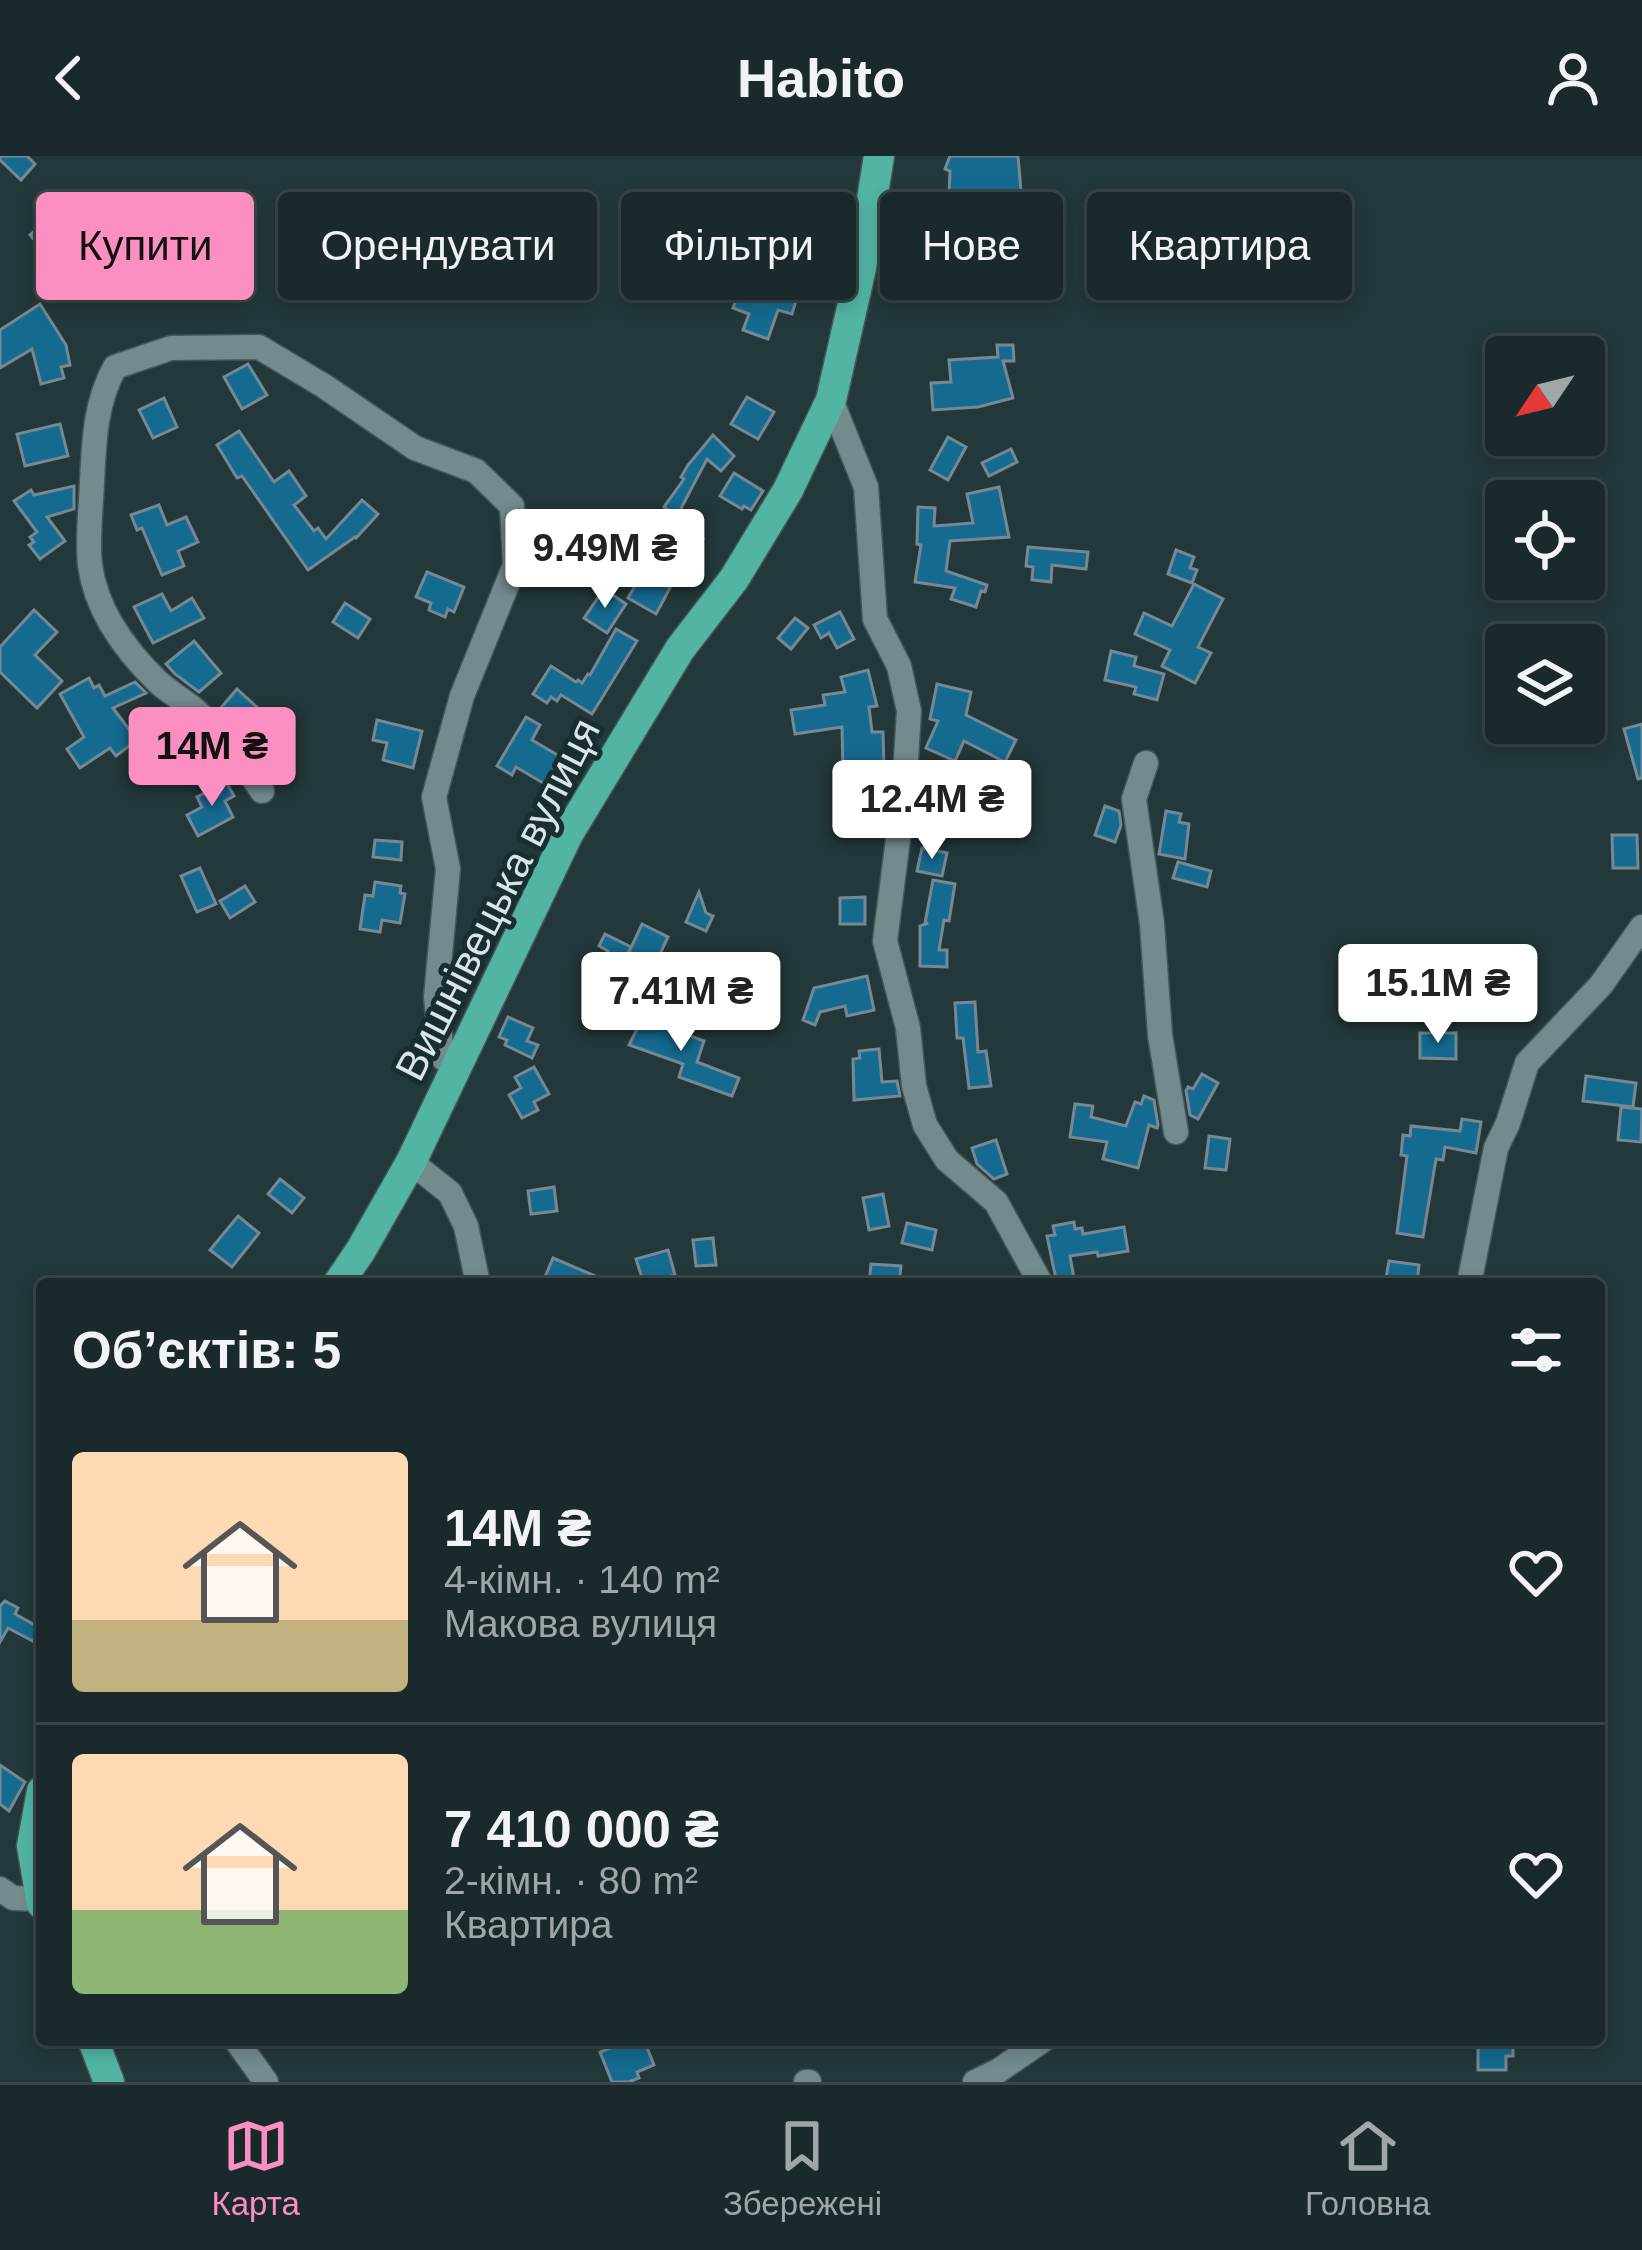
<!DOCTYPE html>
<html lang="uk">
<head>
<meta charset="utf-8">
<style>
	body { margin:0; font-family:Helvetica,sans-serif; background:#233234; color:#f1f3f6; height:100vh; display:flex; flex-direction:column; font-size:45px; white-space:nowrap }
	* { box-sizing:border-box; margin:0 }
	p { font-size:39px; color:#9fa7a9 }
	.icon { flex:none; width:66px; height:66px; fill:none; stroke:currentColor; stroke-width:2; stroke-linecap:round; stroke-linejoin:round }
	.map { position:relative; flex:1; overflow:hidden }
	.panel { position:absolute; left:36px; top:1122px; width:1569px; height:768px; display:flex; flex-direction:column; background:#1a2a2c; border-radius:12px; box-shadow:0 6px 18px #0003,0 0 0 3px #384648 }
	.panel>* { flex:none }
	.hud { position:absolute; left:36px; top:36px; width:1572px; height:108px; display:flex; gap:24px }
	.needle { width:78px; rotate:235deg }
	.fabs { position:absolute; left:1485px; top:180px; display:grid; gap:24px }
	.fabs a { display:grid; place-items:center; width:120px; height:120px; border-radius:12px; background:#1a2a2c; box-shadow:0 6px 18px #0003,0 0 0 3px #384648; font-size:60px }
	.price { position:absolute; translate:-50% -102px; padding:0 27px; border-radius:12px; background:#fff; color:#222; font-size:39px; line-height:78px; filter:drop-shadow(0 3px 6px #0008) }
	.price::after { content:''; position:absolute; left:50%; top:72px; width:36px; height:27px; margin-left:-18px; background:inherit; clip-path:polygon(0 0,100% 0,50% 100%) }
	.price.active { background:#fc8fc2; color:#111 }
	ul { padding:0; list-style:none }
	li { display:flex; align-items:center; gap:36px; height:300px; padding:0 36px }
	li+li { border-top:3px solid #384648 }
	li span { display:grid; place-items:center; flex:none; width:336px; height:240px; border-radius:12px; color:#555 }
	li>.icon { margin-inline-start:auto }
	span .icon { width:144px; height:144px; fill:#fffc; stroke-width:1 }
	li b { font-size:51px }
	h2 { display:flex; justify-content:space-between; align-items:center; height:144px; padding:0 36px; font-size:51px }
	.tag { padding:0 42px; border-radius:12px; background:#1a2a2c; box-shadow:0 6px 18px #0003,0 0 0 3px #384648; font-size:42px; line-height:108px }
	.tag.active { background:#fc8fc2; color:#111 }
	header { display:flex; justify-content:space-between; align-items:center; height:156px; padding:0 36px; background:#1a2a2c; font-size:54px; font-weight:700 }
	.tab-bar { display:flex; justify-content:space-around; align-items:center; height:168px; border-top:3px solid #384648; background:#1a2a2c; font-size:33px; color:#9fa7a9 }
	.tab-bar a { display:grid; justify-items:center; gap:6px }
	.tab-bar .active { color:#fc8fc2 }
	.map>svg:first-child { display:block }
	.building { fill:#156a90; stroke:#768893; stroke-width:3 }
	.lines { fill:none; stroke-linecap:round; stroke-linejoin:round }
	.minor-casing { stroke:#455658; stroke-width:27 }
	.major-casing { stroke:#455658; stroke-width:33 }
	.minor { stroke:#748b8e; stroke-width:24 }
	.major { stroke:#52b4a3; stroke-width:30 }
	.labels { text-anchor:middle; stroke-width:10; stroke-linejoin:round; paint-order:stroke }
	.street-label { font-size:42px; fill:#d9e5e6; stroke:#192e30 }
</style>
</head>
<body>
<header><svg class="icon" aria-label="back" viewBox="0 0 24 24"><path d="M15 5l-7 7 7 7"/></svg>Habito<svg class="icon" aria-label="person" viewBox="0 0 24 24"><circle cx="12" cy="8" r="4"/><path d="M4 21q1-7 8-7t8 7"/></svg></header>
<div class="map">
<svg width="1642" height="1926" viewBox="0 0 1642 1926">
	<rect width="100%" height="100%" fill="#23383a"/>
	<g class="building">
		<path d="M0,0H27L35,8L21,24L0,4Z"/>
		<path d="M950,0H1018L1023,58L1007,59L1005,40L970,43L969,66H964V114H930V95H938V83H947L950,15L945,13Z"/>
		<path d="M58,55L69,68L65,71L73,81L49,101L30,79Z"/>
		<path d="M185,86L198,97L191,106L195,109L183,123L166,109Z"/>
		<path d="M772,120L801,129L792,158L778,154L768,183L743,174L749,158L733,152L740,133L765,142Z"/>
		<path d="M40,148L66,189L70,209L61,211L64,222L41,228L32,193L0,212V174Z"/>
		<path d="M997,189H1013L1014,205H1003L1013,242L978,251L933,254L931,227L951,226L949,204L998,201Z"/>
		<path d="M248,208L267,239L242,253L224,221Z"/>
		<path d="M747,241L774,256L758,283L731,268Z"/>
		<path d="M164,242L177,271L153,282L139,254Z"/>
		<path d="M60,268L68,300L25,310L17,278Z"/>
		<path d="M239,275L274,326L289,315L306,340L294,349L314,375L318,372L326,383L362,344L378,358L356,382L355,381L308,414L242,320L237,322L217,289Z"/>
		<path d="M713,279L734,300L721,315L707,303L677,360L664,351L684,323L681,321L688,309Z"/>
		<path d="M948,281L966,291L948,324L930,314Z"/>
		<path d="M1011,293L1017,306L989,320L982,307Z"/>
		<path d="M734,317L763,335L751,354L744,350L742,353L720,340Z"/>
		<path d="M74,330V353L47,361L65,385L40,403L29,389L34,386L30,381L37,376L14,345L31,334L34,339Z"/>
		<path d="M999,331L1009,381L950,385L946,415L987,429L985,436L981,435L976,451L951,443L955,432L915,426L921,389L917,388L918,351L935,352L934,370L973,367L967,338Z"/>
		<path d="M159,349L167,369L186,361L198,386L178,395L184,410L162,419L142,372L137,374L131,359Z"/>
		<path d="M677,367L703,383L688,407L662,390Z"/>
		<path d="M620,372L655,395L646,409L612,386Z"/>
		<path d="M1028,391L1088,396L1086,413L1052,409L1051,426L1032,424L1033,411L1026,410Z"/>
		<path d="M1176,394L1194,401L1190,412L1197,414L1192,427L1168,418Z"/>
		<path d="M427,416L464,431L454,456L448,453L445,461L429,454L431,447L416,441Z"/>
		<path d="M643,416L670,432L656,458L628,442Z"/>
		<path d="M1194,428L1223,443L1198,491L1211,497L1195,527L1162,510L1170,494L1135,478L1144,457L1172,470Z"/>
		<path d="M604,433L626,448L607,477L584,462Z"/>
		<path d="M162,438L171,455L192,442L204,462L153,487L134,451Z"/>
		<path d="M345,447L370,463L358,482L333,466Z"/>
		<path d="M34,454L57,476L35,499L62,525L37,552L0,516V491Z"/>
		<path d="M840,456L854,483L837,492L829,477L821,482L814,469Z"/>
		<path d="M795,462L808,472L791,493L778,482Z"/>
		<path d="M616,473L637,485L592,558L561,539L557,545L551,541L547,547L533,538L551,510L576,526L578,524L582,527L588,518L590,519Z"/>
		<path d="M194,485L221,517L199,536L175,518L166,508Z"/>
		<path d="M1111,495L1136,501L1134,510L1164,518L1157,544L1134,538L1136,531L1105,524Z"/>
		<path d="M868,514L877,550L869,551L872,576H883L884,613L843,614L842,571L795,578L791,554L825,549L823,539L845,536L841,521Z"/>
		<path d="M89,522L94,532L99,529L105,540L135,526L146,537L113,552L137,584L116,600L110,592L80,612L67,593L84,581L60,538Z"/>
		<path d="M937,528L971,536L966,559L1016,584L1005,606L964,585L955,605L926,592L938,565L930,563Z"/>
		<path d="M237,533L259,553L245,569L241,565L237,570L219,554Z"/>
		<path d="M526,561L540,569L532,584L571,607L555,634L516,611L512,619L497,610Z"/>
		<path d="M377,564L422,575L413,612L383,604L387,587L373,584Z"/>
		<path d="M1642,568V622L1638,623L1624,573Z"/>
		<path d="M922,620L942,625L935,653L919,649Z"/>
		<path d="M226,626L234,640L225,645L233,661L198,680L187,659L202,651L197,641Z"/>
		<path d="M1105,650L1119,655L1121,669L1115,686L1095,679Z"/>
		<path d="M1166,655L1181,658L1179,666L1189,668L1185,703L1159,698Z"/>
		<path d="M1612,679H1637L1638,712H1613Z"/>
		<path d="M375,684L402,686L401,704L373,701Z"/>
		<path d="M922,692L947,697L942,720L917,715Z"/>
		<path d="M1178,706L1211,715L1207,731L1173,722Z"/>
		<path d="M200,712L216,748L197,756L181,720Z"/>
		<path d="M933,724L955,728L949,765L944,764L939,794H947V811L920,810V770L928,767H925Z"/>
		<path d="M375,726L401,730L400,737L405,738L400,767L382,764L380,776L360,773L365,739L373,740Z"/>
		<path d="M245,730L255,746L230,762L220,745Z"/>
		<path d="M699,736L706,757L713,760L706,775L686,766Z"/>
		<path d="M865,741V768H840V742Z"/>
		<path d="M642,768L668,781L655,809L629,796Z"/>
		<path d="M605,778L631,791L613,827L596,818L608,795L599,790Z"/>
		<path d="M867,820L874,854L847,860L845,850L820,856L815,869L803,864L814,832Z"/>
		<path d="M975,846L978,896L986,895L991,930L969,932L963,882H957L955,847Z"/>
		<path d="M646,855L660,862L658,868L704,885L697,906L739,922L732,940L679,921L683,908L629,889Z"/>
		<path d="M508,861L533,872L527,885L538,889L532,902L505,889L507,884L499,881Z"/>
		<path d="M1420,877H1456V903L1420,902Z"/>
		<path d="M879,893L882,926L897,925L900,940L854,944L853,903L860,902L859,895Z"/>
		<path d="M534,911L549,938L534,946L538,954L522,962L509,939L521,932L515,921Z"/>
		<path d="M1202,918L1218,927L1198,963L1190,959L1186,935L1188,931L1193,933Z"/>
		<path d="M1586,920L1636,927L1633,951L1583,945Z"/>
		<path d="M1144,940L1154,944L1158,969L1157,972L1149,969L1138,1012L1103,1003L1107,986L1070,981L1075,948L1093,950L1091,961L1126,970L1135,946L1141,948Z"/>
		<path d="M1621,951L1642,953L1641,986L1618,984Z"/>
		<path d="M1462,963L1481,966L1476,997L1445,991L1443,1004L1436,1003L1423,1081L1397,1077L1407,1000L1401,999L1403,979L1410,980L1411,970L1460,975Z"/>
		<path d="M1209,980L1230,983L1226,1014L1205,1012Z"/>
		<path d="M996,984L1007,1018L994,1023L977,1008L972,992Z"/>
		<path d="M280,1023L304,1042L292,1057L268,1038Z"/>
		<path d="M554,1031L557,1055L531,1058L528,1035Z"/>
		<path d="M883,1038L889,1070L869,1074L863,1042Z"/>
		<path d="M238,1060L259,1077L232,1111L210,1094Z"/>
		<path d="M1074,1066L1075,1073L1082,1072L1083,1078L1124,1071L1128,1095L1098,1100L1097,1096L1070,1100L1075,1128H1057L1047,1080L1055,1079L1053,1070Z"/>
		<path d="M907,1067L936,1074L932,1094L902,1087Z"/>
		<path d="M713,1082L716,1109L696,1110L693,1084Z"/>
		<path d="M668,1094L675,1119L644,1128L636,1103Z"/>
		<path d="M553,1102L614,1128H542Z"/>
		<path d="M1389,1105L1419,1109L1417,1128H1385Z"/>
		<path d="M871,1108L901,1110L899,1128H869Z"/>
		<path d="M5,1445L18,1452L15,1458L42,1473V1490L8,1472L0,1486V1450Z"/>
		<path d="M0,1609L25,1626L9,1655L0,1648Z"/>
		<path d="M630,1884H644L654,1909L637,1916L639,1922L629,1926H612L600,1896Z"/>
		<path d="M1478,1884H1513V1900H1506V1914H1478Z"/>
	</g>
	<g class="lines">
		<defs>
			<g id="minor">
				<path d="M831,244L866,331L875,463L899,510L909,555L904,636L885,785L908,872L914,930L925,969L947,1004L996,1046L1041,1128"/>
				<path d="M1146,607L1134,643L1152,768L1160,879L1176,976"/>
				<path d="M262,635L254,623C235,600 217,573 195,554C183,544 169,536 158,526C126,495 96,454 90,409C87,382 91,353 92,326C94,286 95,247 115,211L171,192L259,191L324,230L415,292L476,315L512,350L515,409L462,540L434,641L448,713L436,841L442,901L456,912"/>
				<path d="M411,1006L450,1037L466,1070L478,1128"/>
				<path d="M1469,1128L1496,992L1508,967L1527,907L1601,829L1642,771"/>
				<path d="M0,1733L13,1742L42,1743"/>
				<path d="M236,1884L266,1926"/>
				<path d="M806,1926H809"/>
				<path d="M975,1926L998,1915L1043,1884"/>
			</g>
			<g id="major">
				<path d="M338,1128L361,1094L411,1006L568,678L680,493L734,423L788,334L831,244L861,112L879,0"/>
				<path d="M42,1635L32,1690L42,1748"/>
				<path d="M93,1884L109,1926"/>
			</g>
		</defs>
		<use href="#minor" class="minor-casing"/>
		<use href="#major" class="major-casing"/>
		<use href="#minor" class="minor"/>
		<use href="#major" class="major"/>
	</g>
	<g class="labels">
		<g class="street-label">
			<text transform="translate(497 743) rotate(-63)" y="15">Вишнівецька вулиця</text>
		</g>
	</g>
</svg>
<div class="fabs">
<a><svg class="needle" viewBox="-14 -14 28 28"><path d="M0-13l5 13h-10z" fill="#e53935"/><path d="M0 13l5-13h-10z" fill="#9fa7a9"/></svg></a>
<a><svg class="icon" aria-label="locate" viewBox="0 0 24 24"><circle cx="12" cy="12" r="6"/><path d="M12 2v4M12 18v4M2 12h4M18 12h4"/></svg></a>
<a><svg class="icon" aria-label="layers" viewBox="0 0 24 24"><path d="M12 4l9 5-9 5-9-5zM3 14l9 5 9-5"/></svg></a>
</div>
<b class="price" style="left:605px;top:455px">9.49M ₴</b>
<b class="price active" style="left:212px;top:653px">14M ₴</b>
<b class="price" style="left:932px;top:706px">12.4M ₴</b>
<b class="price" style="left:1438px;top:890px">15.1M ₴</b>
<b class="price" style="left:681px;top:898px">7.41M ₴</b>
<div class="hud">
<a class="tag active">Купити</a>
<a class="tag">Орендувати</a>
<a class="tag">Фільтри</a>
<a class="tag">Нове</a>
<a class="tag">Квартира</a>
</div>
<section class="panel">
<h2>Об’єктів: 5<svg class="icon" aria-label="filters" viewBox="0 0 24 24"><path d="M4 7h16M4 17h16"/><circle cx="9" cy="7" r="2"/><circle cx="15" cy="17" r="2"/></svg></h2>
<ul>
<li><span style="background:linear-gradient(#ffd9b3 70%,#c2b280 0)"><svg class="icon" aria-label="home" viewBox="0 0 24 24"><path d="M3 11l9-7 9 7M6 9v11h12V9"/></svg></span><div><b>14M ₴</b><p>4-кімн. · 140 m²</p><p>Макова вулиця</p></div><svg class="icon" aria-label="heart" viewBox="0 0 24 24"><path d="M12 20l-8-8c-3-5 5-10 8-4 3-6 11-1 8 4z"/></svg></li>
<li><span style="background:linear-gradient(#ffd9b3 65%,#8fb573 0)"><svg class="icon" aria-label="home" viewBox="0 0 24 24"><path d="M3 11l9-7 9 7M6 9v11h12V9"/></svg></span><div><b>7 410 000 ₴</b><p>2-кімн. · 80 m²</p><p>Квартира</p></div><svg class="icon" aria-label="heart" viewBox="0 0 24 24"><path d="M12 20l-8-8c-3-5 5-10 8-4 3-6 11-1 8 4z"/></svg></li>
</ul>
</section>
</div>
<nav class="tab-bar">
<a class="active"><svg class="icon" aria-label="map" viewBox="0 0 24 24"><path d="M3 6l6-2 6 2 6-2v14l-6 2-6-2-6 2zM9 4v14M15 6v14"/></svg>Карта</a>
<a><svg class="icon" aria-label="saved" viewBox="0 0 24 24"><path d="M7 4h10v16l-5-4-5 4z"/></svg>Збережені</a>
<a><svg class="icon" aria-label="home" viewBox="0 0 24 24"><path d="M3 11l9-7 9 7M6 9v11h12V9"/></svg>Головна</a>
</nav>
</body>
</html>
